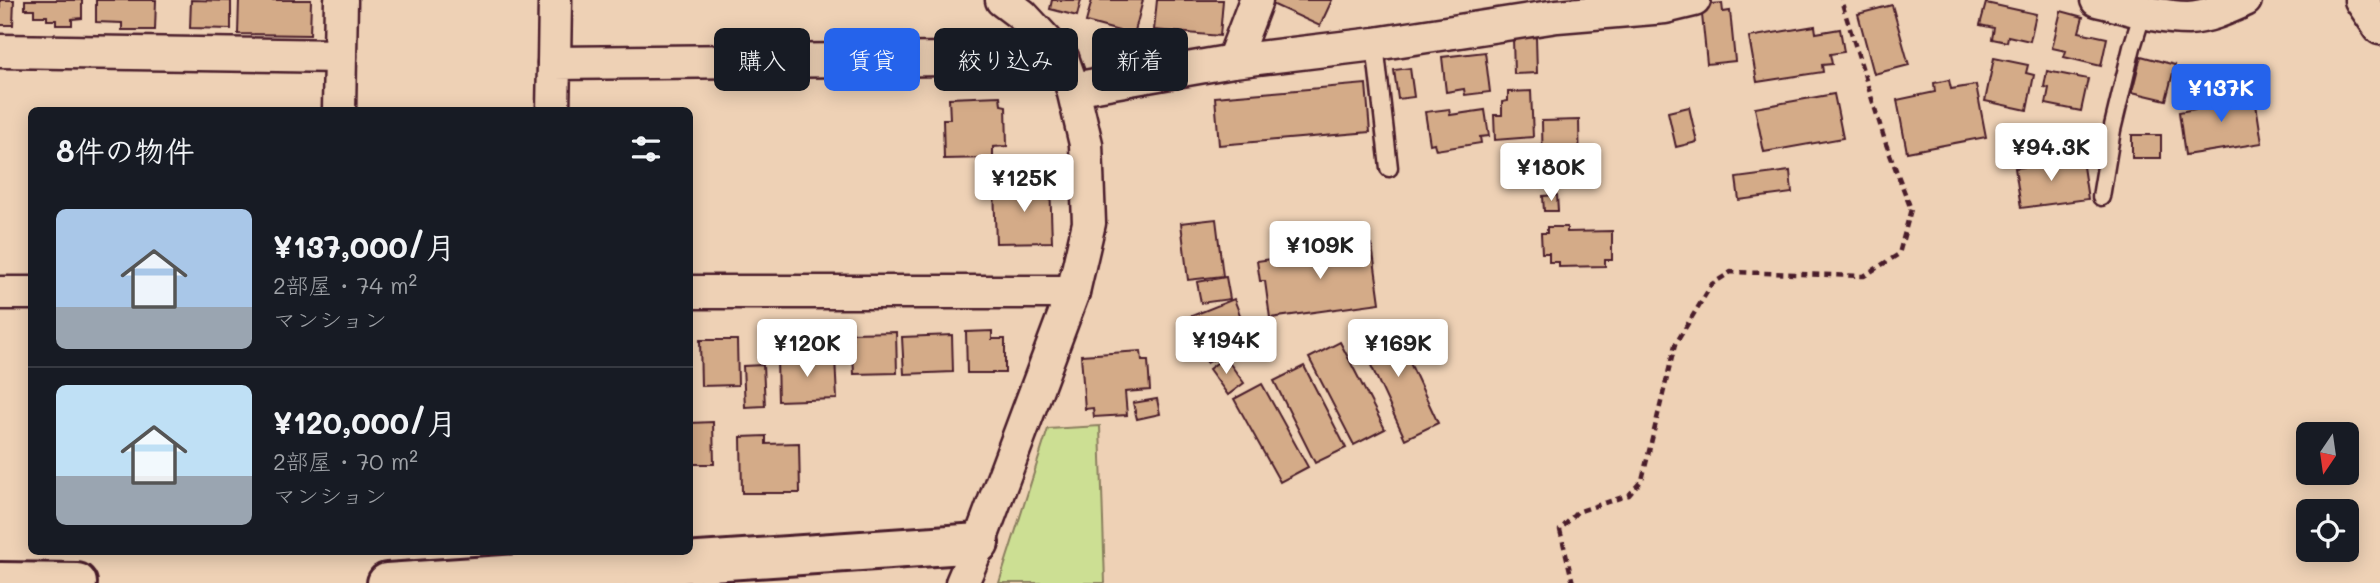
<!DOCTYPE html>
<html lang="ja">
<head>
<meta charset="utf-8">
<style>
	body { margin:0; font-family:Mali,"Klee One",sans-serif; background:#242831; color:#f1f3f6; height:100vh; display:flex; flex-direction:column; font-size:26px; white-space:nowrap }
	* { box-sizing:border-box; margin:0 }
	p { font-size:23px; color:#9ea1a6 }
	.icon { flex:none; width:38px; height:38px; fill:none; stroke:currentColor; stroke-width:2; stroke-linecap:round; stroke-linejoin:round }
	.map { position:relative; flex:1; overflow:hidden }
	.details { position:absolute; left:28px; top:107px; width:665px; height:448px; display:flex; flex-direction:column; background:#171b24; border-radius:10px; box-shadow:0 4px 18px #0003 }
	.details>* { flex:none }
	.banner { position:absolute; left:714px; top:28px; width:665px; height:63px; display:flex; gap:14px }
	.needle { width:46px; rotate:193deg }
	.tools { position:absolute; left:2296px; top:422px; display:grid; gap:14px }
	.tools a { display:grid; place-items:center; width:63px; height:63px; border-radius:10px; background:#171b24; box-shadow:0 4px 18px #0003; font-size:35px }
	.price { position:absolute; translate:-50% -60px; padding:0 16px; border-radius:7px; background:#fff; color:#222; font-size:23px; line-height:46px; filter:drop-shadow(0 2px 4px #0008) }
	.price::after { content:''; position:absolute; left:50%; top:42px; width:21px; height:16px; margin-left:-10px; background:inherit; clip-path:polygon(0 0,100% 0,50% 100%) }
	.price.selected { background:#2563eb; color:#fff }
	ul { padding:0; list-style:none }
	li { display:flex; align-items:center; gap:21px; height:175px; padding:0 28px }
	li+li { border-top:2px solid #363941 }
	li span { display:grid; place-items:center; flex:none; width:196px; height:140px; border-radius:10px; color:#555 }
	li>.icon { margin-inline-start:auto }
	span .icon { width:84px; height:84px; fill:#fffc; stroke-width:1 }
	li b { font-size:30px }
	h2 { display:flex; justify-content:space-between; align-items:center; height:84px; padding:0 28px; font-size:30px }
	.pill { padding:0 24px; border-radius:10px; background:#171b24; box-shadow:0 4px 18px #0003; font-size:24px; line-height:63px }
	.pill.selected { background:#2563eb; color:#fff }
	.map>svg:first-child { display:block }
	.green { fill:#ccdf93; stroke:#8b7f5f; stroke-width:2 }
	.building { fill:#d4ab88; stroke:#4a1f2b; stroke-width:2 }
	.lines { fill:none; stroke-linecap:round; stroke-linejoin:round }
	.service-casing { stroke:#4a1f2b; stroke-width:21 }
	.minor-casing { stroke:#4a1f2b; stroke-width:37 }
	.tertiary-casing { stroke:#4a1f2b; stroke-width:44 }
	.path { stroke:#4a1f2b; stroke-width:4.5; stroke-dasharray:7 5; stroke-linecap:butt }
	.service { stroke:#eed1b5; stroke-width:16 }
	.minor { stroke:#eed1b5; stroke-width:32 }
	.tertiary { stroke:#eed1b5; stroke-width:38 }
</style>
</head>
<body>
<div class="map">
<svg width="2380" height="583" viewBox="0 0 2380 583">
	<rect width="100%" height="100%" fill="#eed1b5"/>
	<filter id="ink" filterUnits="userSpaceOnUse"><feTurbulence type="fractalNoise" baseFrequency=".0143" numOctaves="2"/><feDisplacementMap in="SourceGraphic" scale="14" xChannelSelector="R" yChannelSelector="G"/><feConvolveMatrix kernelMatrix="1 2 1 2 8 2 1 2 1" color-interpolation-filters="sRGB"/></filter>
	<g filter="url(#ink)">
		<path class="green" d="M1100,426L1105,583H999L1048,429Z"/>
		<g class="building">
			<path d="M0,0H14L13,25H0Z"/>
			<path d="M25,0H82V18L72,19V25H56V20H47V16H34V9H25Z"/>
			<path d="M96,0H156L155,30H122V23L96,22Z"/>
			<path d="M191,0L231,1V29L190,28Z"/>
			<path d="M239,0H311L310,35L238,34Z"/>
			<path d="M1052,0H1081L1077,16L1050,9Z"/>
			<path d="M1092,0H1143L1134,35L1086,22Z"/>
			<path d="M1157,0H1223L1220,36L1154,30Z"/>
			<path d="M1274,0H1332L1320,26L1272,4Z"/>
			<path d="M1722,3L1723,12L1730,11L1735,61L1707,64L1701,5Z"/>
			<path d="M1986,3L2036,14L2030,41L2008,36L2007,42L1992,39L1994,28L1980,25Z"/>
			<path d="M1892,5L1909,65L1874,74L1858,14Z"/>
			<path d="M2061,11L2083,17L2079,32L2107,38L2101,66L2064,57L2066,51L2052,48Z"/>
			<path d="M1815,26L1816,33L1840,29L1844,52L1830,54L1832,64L1822,65L1823,72L1757,82L1749,37Z"/>
			<path d="M1536,37L1537,73L1514,74L1513,38Z"/>
			<path d="M1485,52L1490,92L1465,95L1464,89L1446,92L1442,57Z"/>
			<path d="M2141,56L2175,65L2166,100L2132,92Z"/>
			<path d="M1994,58L2028,65L2026,73L2034,75L2027,110L1985,101Z"/>
			<path d="M1410,68L1414,97L1398,99L1394,70Z"/>
			<path d="M2047,71L2088,79L2081,111L2046,104L2049,88L2044,87Z"/>
			<path d="M1949,80L1951,89L1976,85L1986,137L1907,152L1897,100L1935,92L1934,83Z"/>
			<path d="M1366,84L1370,132L1219,145L1215,97Z"/>
			<path d="M1531,91L1533,137L1495,140L1494,115H1502V102L1508,101V92Z"/>
			<path d="M2254,91L2262,143L2185,155L2179,112L2195,109L2194,100Z"/>
			<path d="M1834,94L1843,138L1764,152L1755,108Z"/>
			<path d="M1000,96L1001,105L1006,106L1007,146L993,147V158L944,159L943,119H950L949,98Z"/>
			<path d="M1689,107L1697,142L1676,147L1668,112Z"/>
			<path d="M1449,109L1450,115L1485,110L1489,136L1480,137L1481,143L1436,150L1434,143L1430,144L1425,112Z"/>
			<path d="M1579,120L1580,177L1543,178L1542,121Z"/>
			<rect x="2132" y="135" width="29" height="23"/>
			<path d="M2051,155L2052,165L2082,160L2088,199L2021,208L2015,168L2033,166L2031,158Z"/>
			<path d="M1790,171L1792,193L1739,200L1736,178Z"/>
			<path d="M1050,181L1052,242L996,243L994,189L1029,188L1028,182Z"/>
			<path d="M1557,195L1558,211H1544L1543,196Z"/>
			<path d="M1216,219L1223,276L1188,280L1181,223Z"/>
			<path d="M1547,227H1567V232L1612,231V260H1605V266L1559,267V262H1549V253H1542L1541,233H1547Z"/>
			<path d="M1372,245L1380,303L1270,318L1265,281H1260L1257,261Z"/>
			<path d="M1226,277L1230,299L1201,303L1197,282Z"/>
			<path d="M1234,299L1245,328L1190,349L1179,321Z"/>
			<path d="M1390,320L1438,423L1405,439L1357,335Z"/>
			<path d="M992,331V339H1005V373H967L966,332Z"/>
			<path d="M896,332L897,373L854,374L852,333Z"/>
			<path d="M952,335L953,372L904,374L902,337Z"/>
			<path d="M700,340H737L738,385L701,386Z"/>
			<path d="M1340,342L1385,429L1354,445L1309,358Z"/>
			<path d="M1214,347L1219,357L1207,363L1202,352Z"/>
			<path d="M1141,351L1142,361H1148L1150,390L1125,392L1127,415L1094,417L1093,408L1085,409L1081,355Z"/>
			<path d="M835,357L837,399L778,401L777,359Z"/>
			<path d="M1225,357L1244,383L1228,395L1209,369Z"/>
			<path d="M763,365L765,406L745,407L743,366Z"/>
			<path d="M1304,366L1346,448L1315,463L1274,381Z"/>
			<path d="M1262,384L1308,467L1280,482L1234,399Z"/>
			<path d="M1157,399L1160,414L1137,419L1133,403Z"/>
			<path d="M713,422L714,464H690V423Z"/>
			<path d="M766,436V444L799,443L800,493H742L741,437Z"/>
		</g>
		<g class="lines">
			<defs>
				<g id="service">
					<path d="M1375,44L1389,168"/>
					<path d="M2101,197L2112,130L2132,47L2144,9"/>
				</g>
				<g id="minor">
					<path d="M2097,0C2126,7 2158,18 2188,18C2208,17 2227,8 2245,0"/>
					<path d="M2361,0L2380,28"/>
					<path d="M0,51L340,56"/>
					<path d="M1233,61L1256,0"/>
					<path d="M554,63L555,0"/>
					<path d="M1073,89L1233,61L1375,44L1557,16L1665,7L1694,0"/>
					<path d="M339,110L341,0"/>
					<path d="M553,110L554,63L1062,58"/>
					<path d="M690,292H1073"/>
					<path d="M0,293H32"/>
					<path d="M962,583L979,543L1073,292L1089,223L1086,144L1073,89L1062,58L1022,15L1002,0"/>
				</g>
				<g id="tertiary">
					<path d="M0,582L77,583"/>
					<path d="M387,583L979,543"/>
				</g>
			</defs>
			<use href="#service" class="service-casing"/>
			<use href="#minor" class="minor-casing"/>
			<use href="#tertiary" class="tertiary-casing"/>
			<path class="path" d="M1573,583L1560,530L1577,512L1629,495L1642,480L1675,345L1712,284L1731,272L1864,276L1899,254L1911,209L1886,144L1841,0"/>
			<use href="#service" class="service"/>
			<use href="#minor" class="minor"/>
			<use href="#tertiary" class="tertiary"/>
		</g>
	</g>
</svg>
<div class="tools">
<a><svg class="needle" viewBox="-14 -14 28 28"><path d="M0-13l5 13h-10z" fill="#e53935"/><path d="M0 13l5-13h-10z" fill="#9ea1a6"/></svg></a>
<a><svg class="icon" aria-label="locate" viewBox="0 0 24 24"><circle cx="12" cy="12" r="6"/><path d="M12 2v4M12 18v4M2 12h4M18 12h4"/></svg></a>
</div>
<b class="price selected" style="left:2221px;top:124px">¥137K</b>
<b class="price" style="left:2051px;top:183px">¥94.3K</b>
<b class="price" style="left:1551px;top:203px">¥180K</b>
<b class="price" style="left:1024px;top:214px">¥125K</b>
<b class="price" style="left:1320px;top:281px">¥109K</b>
<b class="price" style="left:1226px;top:376px">¥194K</b>
<b class="price" style="left:807px;top:379px">¥120K</b>
<b class="price" style="left:1398px;top:379px">¥169K</b>
<div class="banner">
<a class="pill">購入</a>
<a class="pill selected">賃貸</a>
<a class="pill">絞り込み</a>
<a class="pill">新着</a>
</div>
<section class="details">
<h2>8件の物件<svg class="icon" aria-label="filters" viewBox="0 0 24 24"><path d="M4 7h16M4 17h16"/><circle cx="9" cy="7" r="2"/><circle cx="15" cy="17" r="2"/></svg></h2>
<ul>
<li><span style="background:linear-gradient(#a9c7e8 70%,#9aa5b1 0)"><svg class="icon" aria-label="home" viewBox="0 0 24 24"><path d="M3 11l9-7 9 7M6 9v11h12V9"/></svg></span><div><b>¥137,000/月</b><p>2部屋 · 74 m²</p><p>マンション</p></div></li>
<li><span style="background:linear-gradient(#bfe0f5 65%,#9aa5b1 0)"><svg class="icon" aria-label="home" viewBox="0 0 24 24"><path d="M3 11l9-7 9 7M6 9v11h12V9"/></svg></span><div><b>¥120,000/月</b><p>2部屋 · 70 m²</p><p>マンション</p></div></li>
</ul>
</section>
</div>
</body>
</html>
